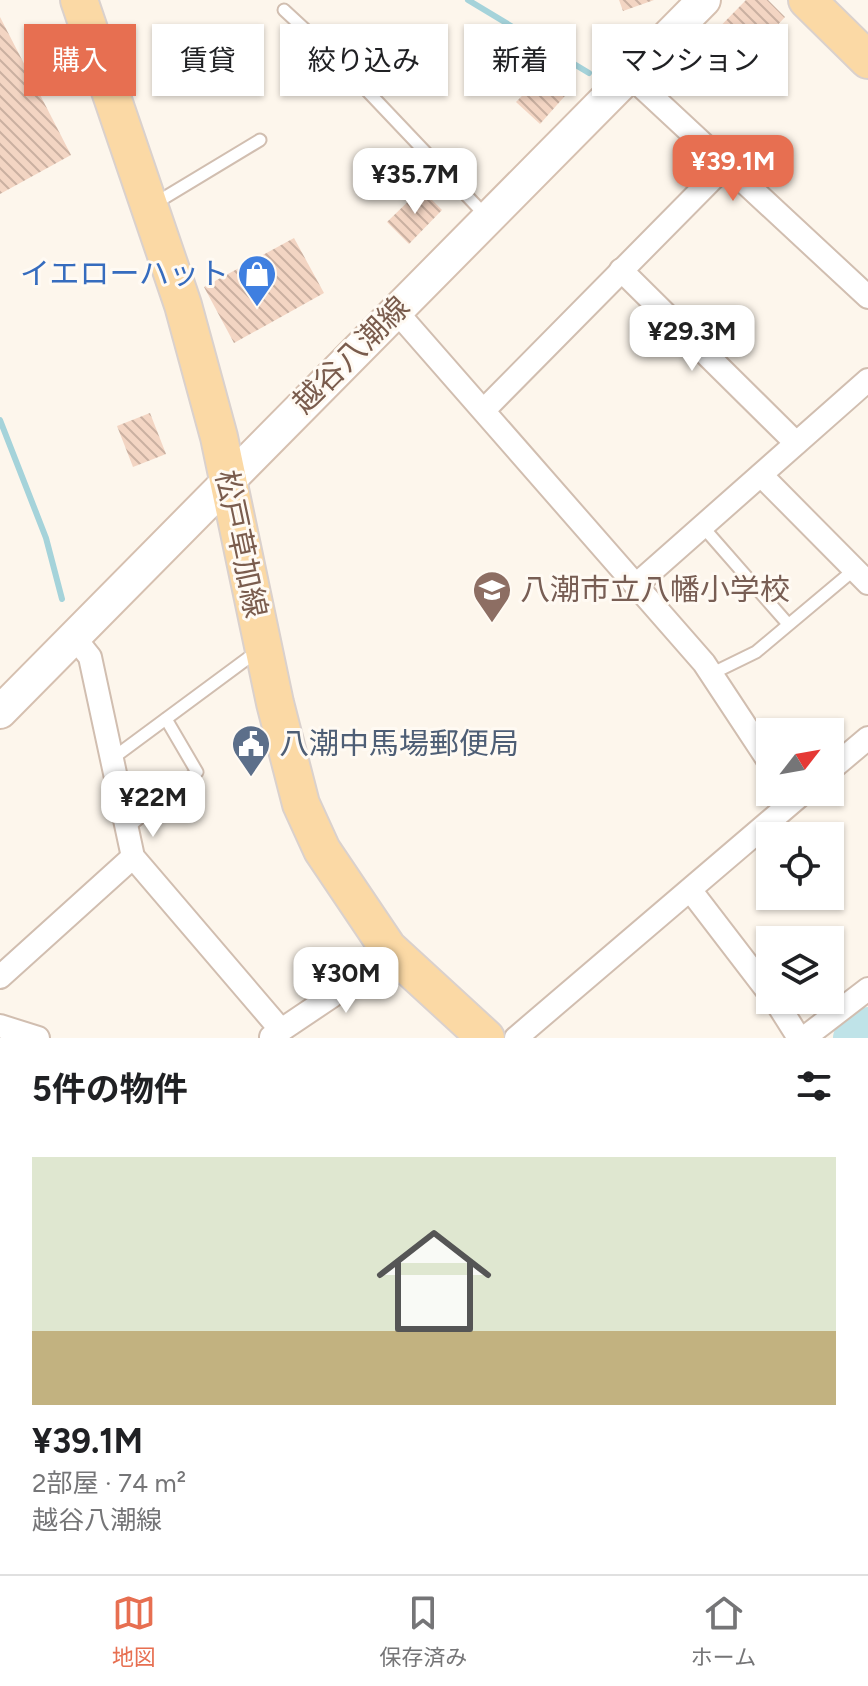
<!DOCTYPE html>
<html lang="ja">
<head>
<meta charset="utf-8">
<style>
	body { margin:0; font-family:Figtree,"Noto Sans JP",sans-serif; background:#f6f6f6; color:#202124; height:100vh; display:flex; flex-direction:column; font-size:30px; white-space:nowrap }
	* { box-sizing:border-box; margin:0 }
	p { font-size:26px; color:#757577 }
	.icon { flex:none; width:44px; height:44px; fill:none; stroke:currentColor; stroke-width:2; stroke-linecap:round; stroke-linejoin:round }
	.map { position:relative; height:1038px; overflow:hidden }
	.sheet { display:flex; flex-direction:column; background:#fff; flex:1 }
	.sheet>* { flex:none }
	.banner { position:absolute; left:24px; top:24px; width:820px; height:72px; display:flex; gap:16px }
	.needle { width:52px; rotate:59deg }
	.controls { position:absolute; left:756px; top:718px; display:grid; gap:16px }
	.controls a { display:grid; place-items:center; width:88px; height:88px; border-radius:0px; background:#fff; box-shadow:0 2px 6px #0004; font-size:40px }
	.price { position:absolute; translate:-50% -68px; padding:0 18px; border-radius:16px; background:#fff; color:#222; font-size:26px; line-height:52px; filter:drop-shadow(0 2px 4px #0008) }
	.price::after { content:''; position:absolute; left:50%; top:48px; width:24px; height:18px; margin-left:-12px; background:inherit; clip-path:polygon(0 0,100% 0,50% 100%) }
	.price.current { background:#e76f51; color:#fff }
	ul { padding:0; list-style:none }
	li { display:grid; align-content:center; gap:16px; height:424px; padding:0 32px }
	li span { display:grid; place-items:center; height:248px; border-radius:0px; color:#555 }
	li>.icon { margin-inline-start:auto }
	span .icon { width:144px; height:144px; fill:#fffc; stroke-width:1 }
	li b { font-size:34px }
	h2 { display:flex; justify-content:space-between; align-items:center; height:96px; padding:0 32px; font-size:34px }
	.pill { padding:0 28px; border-radius:0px; background:#fff; box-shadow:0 2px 6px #0004; font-size:28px; line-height:72px }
	.pill.current { background:#e76f51; color:#fff }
	.menu { display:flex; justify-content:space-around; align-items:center; height:112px; border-top:2px solid #e0e0e0; background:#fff; font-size:22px; color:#757577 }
	.menu a { display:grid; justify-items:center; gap:4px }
	.menu .current { color:#e76f51 }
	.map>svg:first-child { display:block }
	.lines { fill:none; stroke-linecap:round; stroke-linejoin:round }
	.stream { stroke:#a5d3da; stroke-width:6 }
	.river { stroke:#bfe3e8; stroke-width:38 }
	.building { fill:url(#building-back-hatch) }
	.service-casing { stroke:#d1beb0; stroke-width:15 }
	.minor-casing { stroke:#d1beb0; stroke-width:26 }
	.secondary-casing { stroke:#d6c0b0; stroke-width:36 }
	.primary-casing { stroke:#dad1cd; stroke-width:40 }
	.service { stroke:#fff; stroke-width:11 }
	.minor { stroke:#fff; stroke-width:22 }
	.secondary { stroke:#fff; stroke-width:32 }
	.primary { stroke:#fbd9a5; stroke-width:36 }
	.labels { text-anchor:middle; stroke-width:6; stroke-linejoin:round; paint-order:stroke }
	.shop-label { font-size:30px; fill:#366cbe; stroke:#fffaf3; text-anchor:end }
	.street-label { font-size:30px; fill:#7a5c4d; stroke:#fffaf3 }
	.education-label { font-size:30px; fill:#785e54; stroke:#fffaf3; text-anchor:start }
	.service-label { font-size:30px; fill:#4e5e75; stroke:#fffaf3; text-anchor:start }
</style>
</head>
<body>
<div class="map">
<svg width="868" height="1038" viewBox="0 0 868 1038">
	<defs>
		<pattern id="building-back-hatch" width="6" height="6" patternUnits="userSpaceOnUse" patternTransform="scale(2)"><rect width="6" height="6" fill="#f3d5c3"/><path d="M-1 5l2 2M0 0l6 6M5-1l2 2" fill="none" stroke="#cab0a1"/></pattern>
	</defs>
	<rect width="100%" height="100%" fill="#fdf6ec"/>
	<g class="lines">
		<g class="stream">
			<path d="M468,0L589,73"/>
			<path d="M0,420L46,538L62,599"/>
		</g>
		<path class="river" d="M852,1038L868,1026"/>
	</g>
	<g class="building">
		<path d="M619,0H654L623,11Z"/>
		<path d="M746,0H768L785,17L772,31L766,25L732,59L739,66L732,72L725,66L721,71L698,49Z"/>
		<path d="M0,17L71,155L0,194Z"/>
		<path d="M551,66L572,88L540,124L516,102Z"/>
		<path d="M421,189L442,210L409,244L387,222Z"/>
		<path d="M294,238L324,293L234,343L204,287Z"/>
		<path d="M150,413L166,454L133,467L117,426Z"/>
	</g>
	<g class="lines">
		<defs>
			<g id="service">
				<path d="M284,10L337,59L487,217"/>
				<path d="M154,204L260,140"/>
				<path d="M703,527L788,624"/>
				<path d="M711,674L756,652L855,569"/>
				<path d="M113,758L259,650"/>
				<path d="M127,828L197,772L166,719"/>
			</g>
			<g id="minor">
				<path d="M629,75L868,297"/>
				<path d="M621,270L796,443"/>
				<path d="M395,310L704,663L770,763"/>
				<path d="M484,410L726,165"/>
				<path d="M761,475L868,583"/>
				<path d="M636,585L868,380"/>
				<path d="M74,637L90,657L133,857L281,1030"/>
				<path d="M830,770L868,738"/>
				<path d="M691,891L770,994"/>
				<path d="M0,977L133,857"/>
				<path d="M775,1000L799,1038"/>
				<path d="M0,1026L38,1038"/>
				<path d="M271,1037L332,996L388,948"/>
				<path d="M516,1038L804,792"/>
				<path d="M804,1038L868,989"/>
			</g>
			<path id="secondary" d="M0,712L704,0"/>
			<g id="primary">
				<path d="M79,0L183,305L219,437L275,703L301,804L322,850L388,948L486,1038"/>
				<path d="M807,0L868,60"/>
			</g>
		</defs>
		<use href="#service" class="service-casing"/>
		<use href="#minor" class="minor-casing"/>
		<use href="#secondary" class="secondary-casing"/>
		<use href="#primary" class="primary-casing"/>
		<use href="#service" class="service"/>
		<use href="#minor" class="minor"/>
		<use href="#secondary" class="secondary"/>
		<use href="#primary" class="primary"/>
	</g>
	<defs>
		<symbol id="shop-pin" viewBox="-11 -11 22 30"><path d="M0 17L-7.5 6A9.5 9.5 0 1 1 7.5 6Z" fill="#3f7fe0" stroke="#fffaf3"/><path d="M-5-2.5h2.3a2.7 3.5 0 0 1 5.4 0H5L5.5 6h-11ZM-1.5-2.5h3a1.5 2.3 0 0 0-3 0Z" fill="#fff"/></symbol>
		<symbol id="school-pin" viewBox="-11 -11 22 30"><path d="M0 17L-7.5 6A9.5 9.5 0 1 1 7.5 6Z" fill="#8d6e63" stroke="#fffaf3"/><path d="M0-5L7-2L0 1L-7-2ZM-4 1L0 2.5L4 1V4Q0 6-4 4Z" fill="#fff"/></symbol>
		<symbol id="civic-pin" viewBox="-11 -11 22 30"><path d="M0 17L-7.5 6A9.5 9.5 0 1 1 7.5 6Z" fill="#5c6f8a" stroke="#fffaf3"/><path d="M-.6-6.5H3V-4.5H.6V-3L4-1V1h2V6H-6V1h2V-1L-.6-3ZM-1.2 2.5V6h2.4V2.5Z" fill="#fff"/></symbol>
	</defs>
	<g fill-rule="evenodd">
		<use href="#shop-pin" x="235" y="252" width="44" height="60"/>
		<use href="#school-pin" x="470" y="568" width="44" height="60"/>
		<use href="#civic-pin" x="229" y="722" width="44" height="60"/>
	</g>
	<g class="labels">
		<g class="shop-label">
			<text x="229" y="284">イエローハット</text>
		</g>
		<g class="street-label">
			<text transform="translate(351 355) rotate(-45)" y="10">越谷八潮線</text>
			<text transform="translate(241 544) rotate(78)" y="10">松戸草加線</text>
		</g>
		<g class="education-label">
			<text x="520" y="600">八潮市立八幡小学校</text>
		</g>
		<g class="service-label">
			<text x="279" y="754">八潮中馬場郵便局</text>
		</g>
	</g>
</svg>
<div class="controls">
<a><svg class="needle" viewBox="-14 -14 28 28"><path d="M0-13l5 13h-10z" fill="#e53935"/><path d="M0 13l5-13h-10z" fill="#757577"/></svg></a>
<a><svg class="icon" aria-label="locate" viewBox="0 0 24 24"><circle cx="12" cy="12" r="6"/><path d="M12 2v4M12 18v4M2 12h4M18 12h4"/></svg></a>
<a><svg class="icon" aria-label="layers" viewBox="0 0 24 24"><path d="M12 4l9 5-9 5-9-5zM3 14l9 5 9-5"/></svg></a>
</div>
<b class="price current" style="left:733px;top:203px">¥39.1M</b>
<b class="price" style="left:415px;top:216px">¥35.7M</b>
<b class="price" style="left:692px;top:373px">¥29.3M</b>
<b class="price" style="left:153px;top:839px">¥22M</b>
<b class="price" style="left:346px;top:1015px">¥30M</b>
<div class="banner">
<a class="pill current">購入</a>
<a class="pill">賃貸</a>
<a class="pill">絞り込み</a>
<a class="pill">新着</a>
<a class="pill">マンション</a>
</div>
</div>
<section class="sheet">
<h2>5件の物件<svg class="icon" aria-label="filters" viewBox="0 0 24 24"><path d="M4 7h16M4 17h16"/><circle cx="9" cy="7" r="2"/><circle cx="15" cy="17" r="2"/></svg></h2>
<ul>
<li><span style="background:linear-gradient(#dfe7d0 70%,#c2b280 0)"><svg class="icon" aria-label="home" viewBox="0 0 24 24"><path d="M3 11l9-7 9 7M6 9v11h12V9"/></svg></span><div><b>¥39.1M</b><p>2部屋 · 74 m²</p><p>越谷八潮線</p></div></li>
</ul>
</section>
<nav class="menu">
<a class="current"><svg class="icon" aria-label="map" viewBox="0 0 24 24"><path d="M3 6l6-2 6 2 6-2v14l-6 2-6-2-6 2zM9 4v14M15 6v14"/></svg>地図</a>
<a><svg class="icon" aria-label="saved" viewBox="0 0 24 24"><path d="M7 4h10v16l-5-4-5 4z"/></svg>保存済み</a>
<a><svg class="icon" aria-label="home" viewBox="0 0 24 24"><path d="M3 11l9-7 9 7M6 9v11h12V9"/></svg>ホーム</a>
</nav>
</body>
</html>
